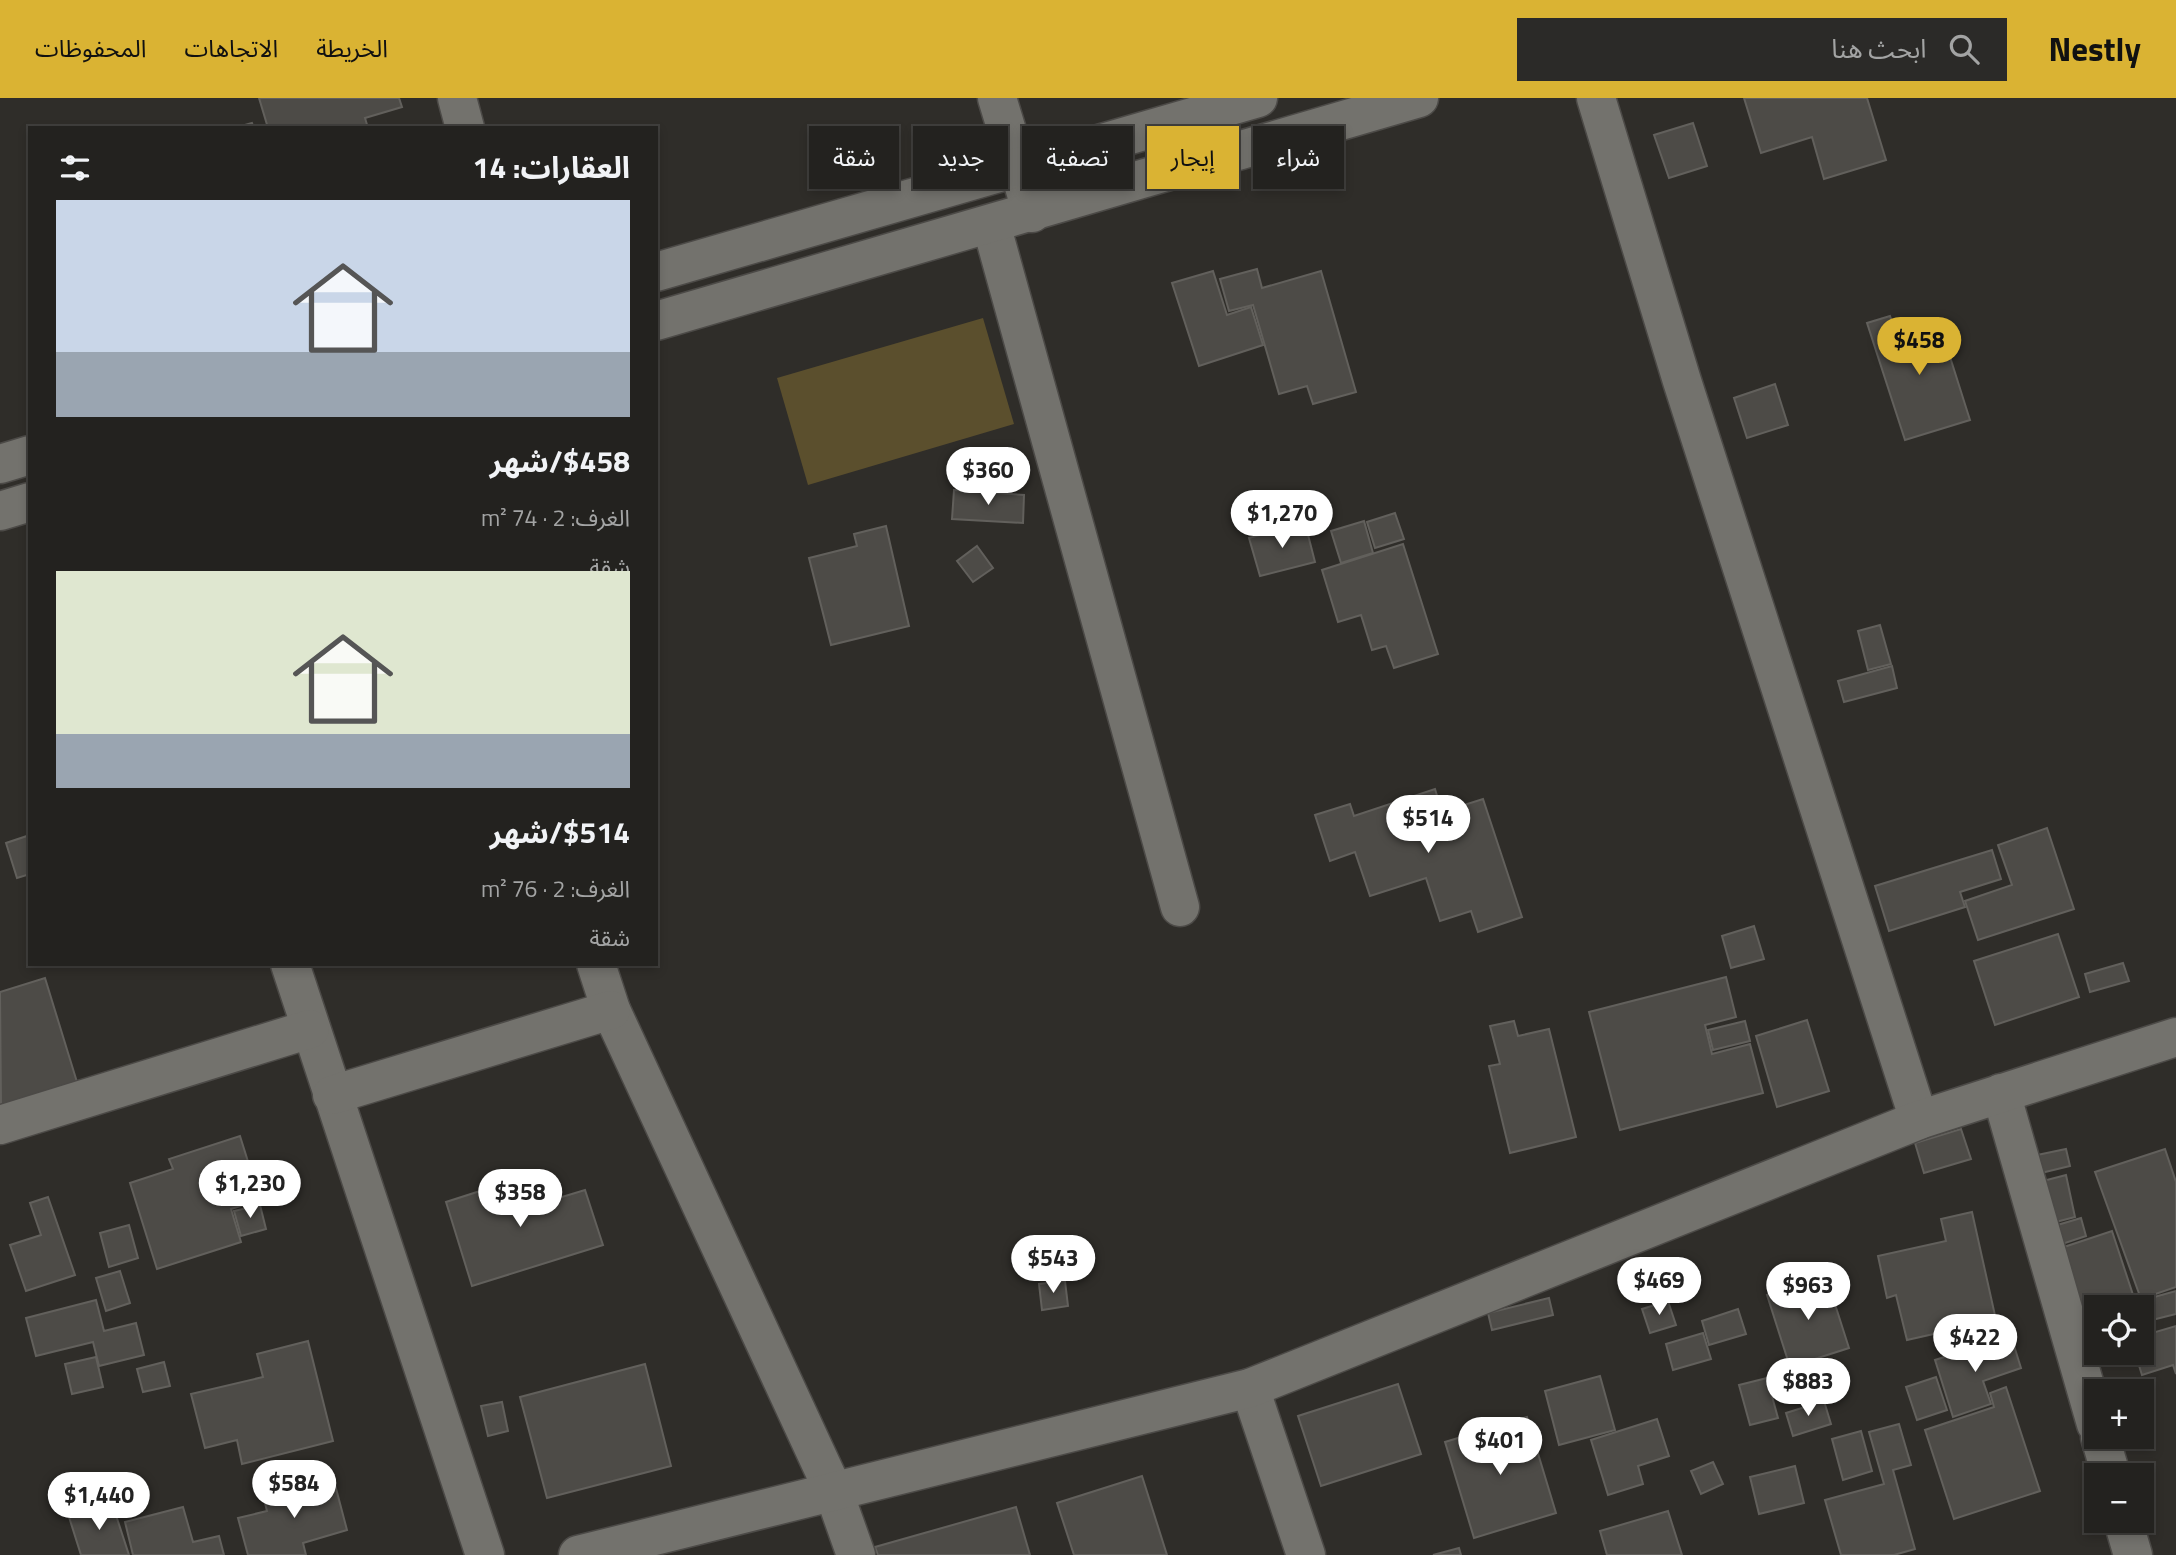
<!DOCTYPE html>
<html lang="ar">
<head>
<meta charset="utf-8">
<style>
	body { margin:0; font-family:"Titillium Web","Noto Sans Arabic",sans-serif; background:#2b2a28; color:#f1f3f6; direction:rtl; height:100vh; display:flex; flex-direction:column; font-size:26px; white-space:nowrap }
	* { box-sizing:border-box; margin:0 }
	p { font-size:23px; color:#a3a4a4 }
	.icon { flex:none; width:38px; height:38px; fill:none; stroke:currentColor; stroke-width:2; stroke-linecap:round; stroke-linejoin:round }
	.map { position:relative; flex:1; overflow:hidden; direction:ltr }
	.drawer { position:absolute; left:28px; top:28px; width:630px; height:840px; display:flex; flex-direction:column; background:#23221f; border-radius:0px; box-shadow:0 4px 10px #0003,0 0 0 2px #403f3d; direction:rtl }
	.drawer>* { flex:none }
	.banner { position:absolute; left:679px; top:28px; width:665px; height:63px; direction:rtl; display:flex; gap:14px }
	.buttons { position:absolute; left:2084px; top:1197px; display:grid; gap:14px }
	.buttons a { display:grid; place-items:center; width:70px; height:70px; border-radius:0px; background:#23221f; box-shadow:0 4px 10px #0003,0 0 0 2px #403f3d; font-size:35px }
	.price { position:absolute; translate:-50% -60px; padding:0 16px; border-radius:24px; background:#fff; color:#222; font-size:23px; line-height:46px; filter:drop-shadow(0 2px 4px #0008) }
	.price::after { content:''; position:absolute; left:50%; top:42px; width:21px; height:16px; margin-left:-10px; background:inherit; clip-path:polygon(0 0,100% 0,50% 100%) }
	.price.current { background:#dab333; color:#111 }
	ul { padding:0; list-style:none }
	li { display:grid; align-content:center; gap:14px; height:371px; padding:0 28px }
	li span { display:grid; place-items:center; height:217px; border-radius:0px; color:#555 }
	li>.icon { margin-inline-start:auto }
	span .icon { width:126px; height:126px; fill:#fffc; stroke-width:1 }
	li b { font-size:30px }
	h2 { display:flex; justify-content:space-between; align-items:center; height:84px; padding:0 28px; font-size:30px }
	.chip { padding:0 24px; border-radius:0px; background:#23221f; box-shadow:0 4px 10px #0003,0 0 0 2px #403f3d; font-size:24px; line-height:63px }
	.chip.current { background:#dab333; color:#111 }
	header { display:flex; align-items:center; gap:42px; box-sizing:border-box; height:98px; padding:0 35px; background:#dab333; color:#111 }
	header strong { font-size:33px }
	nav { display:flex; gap:38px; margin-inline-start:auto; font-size:24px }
	.search { width:490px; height:63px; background:#2b2a28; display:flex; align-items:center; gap:18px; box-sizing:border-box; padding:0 24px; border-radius:0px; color:#a3a4a4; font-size:26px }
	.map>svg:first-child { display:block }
	.green { fill:#5b4f2d }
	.building { fill:#4d4b47; stroke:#62605c; stroke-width:2 }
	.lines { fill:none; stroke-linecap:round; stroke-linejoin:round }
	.minor-casing { stroke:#4c4a47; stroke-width:41 }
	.secondary-casing { stroke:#4c4a47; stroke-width:41 }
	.minor { stroke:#73726d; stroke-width:38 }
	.secondary { stroke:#73726d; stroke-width:38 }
</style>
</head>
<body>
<header>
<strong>Nestly</strong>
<div class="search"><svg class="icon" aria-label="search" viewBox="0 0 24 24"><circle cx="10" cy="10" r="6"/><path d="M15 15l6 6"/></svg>ابحث هنا</div>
<nav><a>الخريطة</a><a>الاتجاهات</a><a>المحفوظات</a></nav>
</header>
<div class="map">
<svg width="2176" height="1457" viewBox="0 0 2176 1457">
	<rect width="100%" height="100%" fill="#2f2d29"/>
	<path class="green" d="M983,220L1014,326L808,387L777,280Z"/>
	<g class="building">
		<path d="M259,0H399L402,9L365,20L368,30H268Z"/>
		<path d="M1744,0H1867L1886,62L1824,81L1812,39L1761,55Z"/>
		<path d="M252,25L254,30H234Z"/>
		<path d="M1693,25L1707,68L1669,80L1654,37Z"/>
		<path d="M1257,171L1262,190L1321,173L1356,294L1313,306L1307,288L1279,296L1253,207L1229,213L1220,181Z"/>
		<path d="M1213,173L1227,217L1251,209L1263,247L1199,268L1172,185Z"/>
		<path d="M1890,218L1896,235L1938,221L1970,322L1905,342L1867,225Z"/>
		<path d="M1775,286L1788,327L1747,340L1734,300Z"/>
		<path d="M1019,359L1025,382L989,391L983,369Z"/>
		<path d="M954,392L1024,397L1023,425L952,421Z"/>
		<path d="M1395,415L1404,441L1375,450L1367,424Z"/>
		<path d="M1364,423L1373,455L1341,465L1331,433Z"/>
		<path d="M1305,425L1315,464L1260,478L1249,440Z"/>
		<path d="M886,428L909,528L831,547L809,460L857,448L854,436Z"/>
		<path d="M1403,446L1438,556L1394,570L1386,548L1372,552L1361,517L1338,524L1322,472Z"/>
		<path d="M977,448L993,470L973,484L957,463Z"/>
		<path d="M1880,527L1891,566L1868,572L1858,533Z"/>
		<path d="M1892,568L1897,590L1844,604L1838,583Z"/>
		<path d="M1435,691L1442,714L1483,701L1522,819L1478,834L1471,813L1440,823L1426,780L1370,798L1355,754L1330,763L1315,717L1350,706L1354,718Z"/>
		<path d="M2047,730L2074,811L1978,842L1965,803L2012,787L1998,747Z"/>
		<path d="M30,737V776L17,780L6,745Z"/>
		<path d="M1992,752L2001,781L1960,794L1965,809L1889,833L1875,788Z"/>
		<path d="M1754,828L1764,861L1731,870L1722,838Z"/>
		<path d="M2058,836L2079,899L1995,927L1974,863Z"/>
		<path d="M2123,865L2129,883L2090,894L2085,876Z"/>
		<path d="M1726,879L1736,919L1705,927L1712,956L1750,946L1763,995L1620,1032L1589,914Z"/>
		<path d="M45,880L77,984L1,1007L0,894Z"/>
		<path d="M1807,922L1829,993L1777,1009L1756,938Z"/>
		<path d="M1514,923L1518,938L1549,931L1576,1039L1510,1055L1489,968L1500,966L1490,928Z"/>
		<path d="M1745,923L1750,943L1713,952L1708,932Z"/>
		<path d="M1961,1031L1971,1061L1924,1075L1915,1045Z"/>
		<path d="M240,1038L260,1102L231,1111L241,1144L157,1171L130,1085L173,1071L169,1061Z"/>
		<path d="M2066,1051L2070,1068L2041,1075L2037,1057Z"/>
		<path d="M2165,1051L2176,1084V1189L2141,1201L2095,1074Z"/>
		<path d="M533,1076L542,1105L585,1092L603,1147L472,1188L446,1104Z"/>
		<path d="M2066,1077L2075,1119L2052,1125L2043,1083Z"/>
		<path d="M48,1099L75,1177L26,1193L10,1147L41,1137L30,1105Z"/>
		<path d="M260,1107L266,1131L241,1138L234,1113Z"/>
		<path d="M1972,1114L1996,1222L1907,1242L1896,1197L1887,1200L1878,1158L1946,1143L1941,1121Z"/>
		<path d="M2081,1120L2086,1138L2059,1147L2054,1128Z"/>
		<path d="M129,1127L138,1160L109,1169L100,1135Z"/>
		<path d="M2112,1133L2137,1209H2096V1234L2089,1237L2061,1150Z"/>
		<path d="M120,1173L130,1205L106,1213L96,1180Z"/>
		<path d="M1826,1178L1849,1250L1790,1269L1767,1197Z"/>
		<path d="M1065,1183L1068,1208L1042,1212L1039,1186Z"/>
		<path d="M2176,1193V1216L2152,1222L2147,1201Z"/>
		<path d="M1549,1200L1553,1217L1492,1232L1488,1215Z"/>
		<path d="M96,1202L104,1233L136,1225L144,1257L99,1268L93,1244L36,1258L26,1220Z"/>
		<path d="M1668,1203L1676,1227L1650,1235L1642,1211Z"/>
		<path d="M1738,1211L1746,1236L1709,1247L1702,1223Z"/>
		<path d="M2176,1228V1276L2173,1267L2142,1277L2135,1255H2142V1238Z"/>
		<path d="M1703,1235L1711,1261L1673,1272L1666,1246Z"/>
		<path d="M2011,1238L2021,1270L1983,1283L1991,1306L1953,1319L1935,1262Z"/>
		<path d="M308,1243L333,1343L242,1366L237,1342L205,1350L191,1296L263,1279L257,1256Z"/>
		<path d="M96,1259L103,1289L72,1296L65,1266Z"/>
		<path d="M1827,1261L1834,1282L1799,1294L1791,1273Z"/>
		<path d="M164,1264L170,1288L143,1294L137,1271Z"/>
		<path d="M645,1266L671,1368L547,1400L520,1299Z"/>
		<path d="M1600,1278L1615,1332L1559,1347L1545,1293Z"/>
		<path d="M1936,1279L1947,1312L1917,1322L1906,1289Z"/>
		<path d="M1767,1280L1778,1320L1750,1327L1739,1287Z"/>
		<path d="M1398,1286L1421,1356L1321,1388L1298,1318Z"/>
		<path d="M2006,1289L2040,1393L1954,1421L1925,1332L1994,1309L1990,1295Z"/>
		<path d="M1824,1303L1831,1326L1793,1338L1786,1315Z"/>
		<path d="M502,1304L508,1333L488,1338L481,1308Z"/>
		<path d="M1527,1319L1556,1415L1474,1440L1445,1344Z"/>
		<path d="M1657,1321L1669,1358L1638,1368L1643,1386L1608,1397L1591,1342Z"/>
		<path d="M1899,1326L1911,1367L1893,1372L1915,1451L1894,1457H1841L1825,1402L1884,1386L1869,1334Z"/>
		<path d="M1861,1333L1872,1373L1843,1382L1832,1341Z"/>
		<path d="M1713,1364L1723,1386L1701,1396L1691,1373Z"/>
		<path d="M1795,1368L1804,1405L1759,1416L1750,1379Z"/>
		<path d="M1142,1378L1167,1457H1074L1057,1405Z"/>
		<path d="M333,1379L347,1432L303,1445L306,1457H248L238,1420L267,1413L263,1397Z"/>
		<path d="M112,1405L129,1457H81L69,1419Z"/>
		<path d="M183,1409L193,1444L219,1438L224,1457H133L125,1424Z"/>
		<path d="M1016,1409L1030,1457H878L875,1449Z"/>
		<path d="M1668,1413L1682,1457H1607L1600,1433Z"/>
		<path d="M1459,1450L1461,1457H1433Z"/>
	</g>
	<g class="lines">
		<defs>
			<g id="minor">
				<path d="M457,0L465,30"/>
				<path d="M997,0L1032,115"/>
				<path d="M1596,0L1682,283L1919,1022"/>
				<path d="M991,126L1180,809"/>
				<path d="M290,866L485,1457"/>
				<path d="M596,866L611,912L833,1392L856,1457"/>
				<path d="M2001,995L2096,1326"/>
				<path d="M332,997L611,912"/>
				<path d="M0,1027L310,931"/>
				<path d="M1250,1290L1306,1457"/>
				<path d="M2100,1339L2111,1377"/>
				<path d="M2123,1423L2133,1457"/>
				<path d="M578,1457L1250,1290L1919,1022L2176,939"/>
			</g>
			<g id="secondary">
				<path d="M656,174L1258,0"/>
				<path d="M656,223L1419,0"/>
				<path d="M0,366L30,357"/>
				<path d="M0,413L30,404"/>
			</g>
		</defs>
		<use href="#minor" class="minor-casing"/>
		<use href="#secondary" class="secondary-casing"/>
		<use href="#minor" class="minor"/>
		<use href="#secondary" class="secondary"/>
	</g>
</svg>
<div class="buttons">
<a><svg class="icon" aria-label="locate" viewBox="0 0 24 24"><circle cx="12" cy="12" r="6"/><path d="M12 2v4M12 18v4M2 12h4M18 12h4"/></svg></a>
<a>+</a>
<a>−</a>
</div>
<b class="price current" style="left:1919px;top:279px">$458</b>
<b class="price" style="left:988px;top:409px">$360</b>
<b class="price" style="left:1282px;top:452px">$1,270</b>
<b class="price" style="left:1428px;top:757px">$514</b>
<b class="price" style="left:250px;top:1122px">$1,230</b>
<b class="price" style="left:520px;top:1131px">$358</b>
<b class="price" style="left:1053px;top:1197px">$543</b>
<b class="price" style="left:1659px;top:1219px">$469</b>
<b class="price" style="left:1808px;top:1224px">$963</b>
<b class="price" style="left:1975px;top:1276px">$422</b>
<b class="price" style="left:1808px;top:1320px">$883</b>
<b class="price" style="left:1500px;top:1379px">$401</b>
<b class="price" style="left:294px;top:1422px">$584</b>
<b class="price" style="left:99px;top:1434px">$1,440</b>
<div class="banner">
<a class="chip">شراء</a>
<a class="chip current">إيجار</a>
<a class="chip">تصفية</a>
<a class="chip">جديد</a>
<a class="chip">شقة</a>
</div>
<section class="drawer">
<h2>العقارات: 14<svg class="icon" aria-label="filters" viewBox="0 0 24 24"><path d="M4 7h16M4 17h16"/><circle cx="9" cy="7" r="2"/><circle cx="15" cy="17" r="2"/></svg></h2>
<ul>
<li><span style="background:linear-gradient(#c9d6e8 70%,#9aa5b1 0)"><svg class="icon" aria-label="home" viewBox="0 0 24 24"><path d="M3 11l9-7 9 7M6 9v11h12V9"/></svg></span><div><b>$458/شهر</b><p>الغرف: 2 · 74 m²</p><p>شقة</p></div></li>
<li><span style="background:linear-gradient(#dfe7d0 75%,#9aa5b1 0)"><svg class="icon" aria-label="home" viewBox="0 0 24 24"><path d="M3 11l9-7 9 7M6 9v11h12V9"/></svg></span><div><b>$514/شهر</b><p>الغرف: 2 · 76 m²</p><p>شقة</p></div></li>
</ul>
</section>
</div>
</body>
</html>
